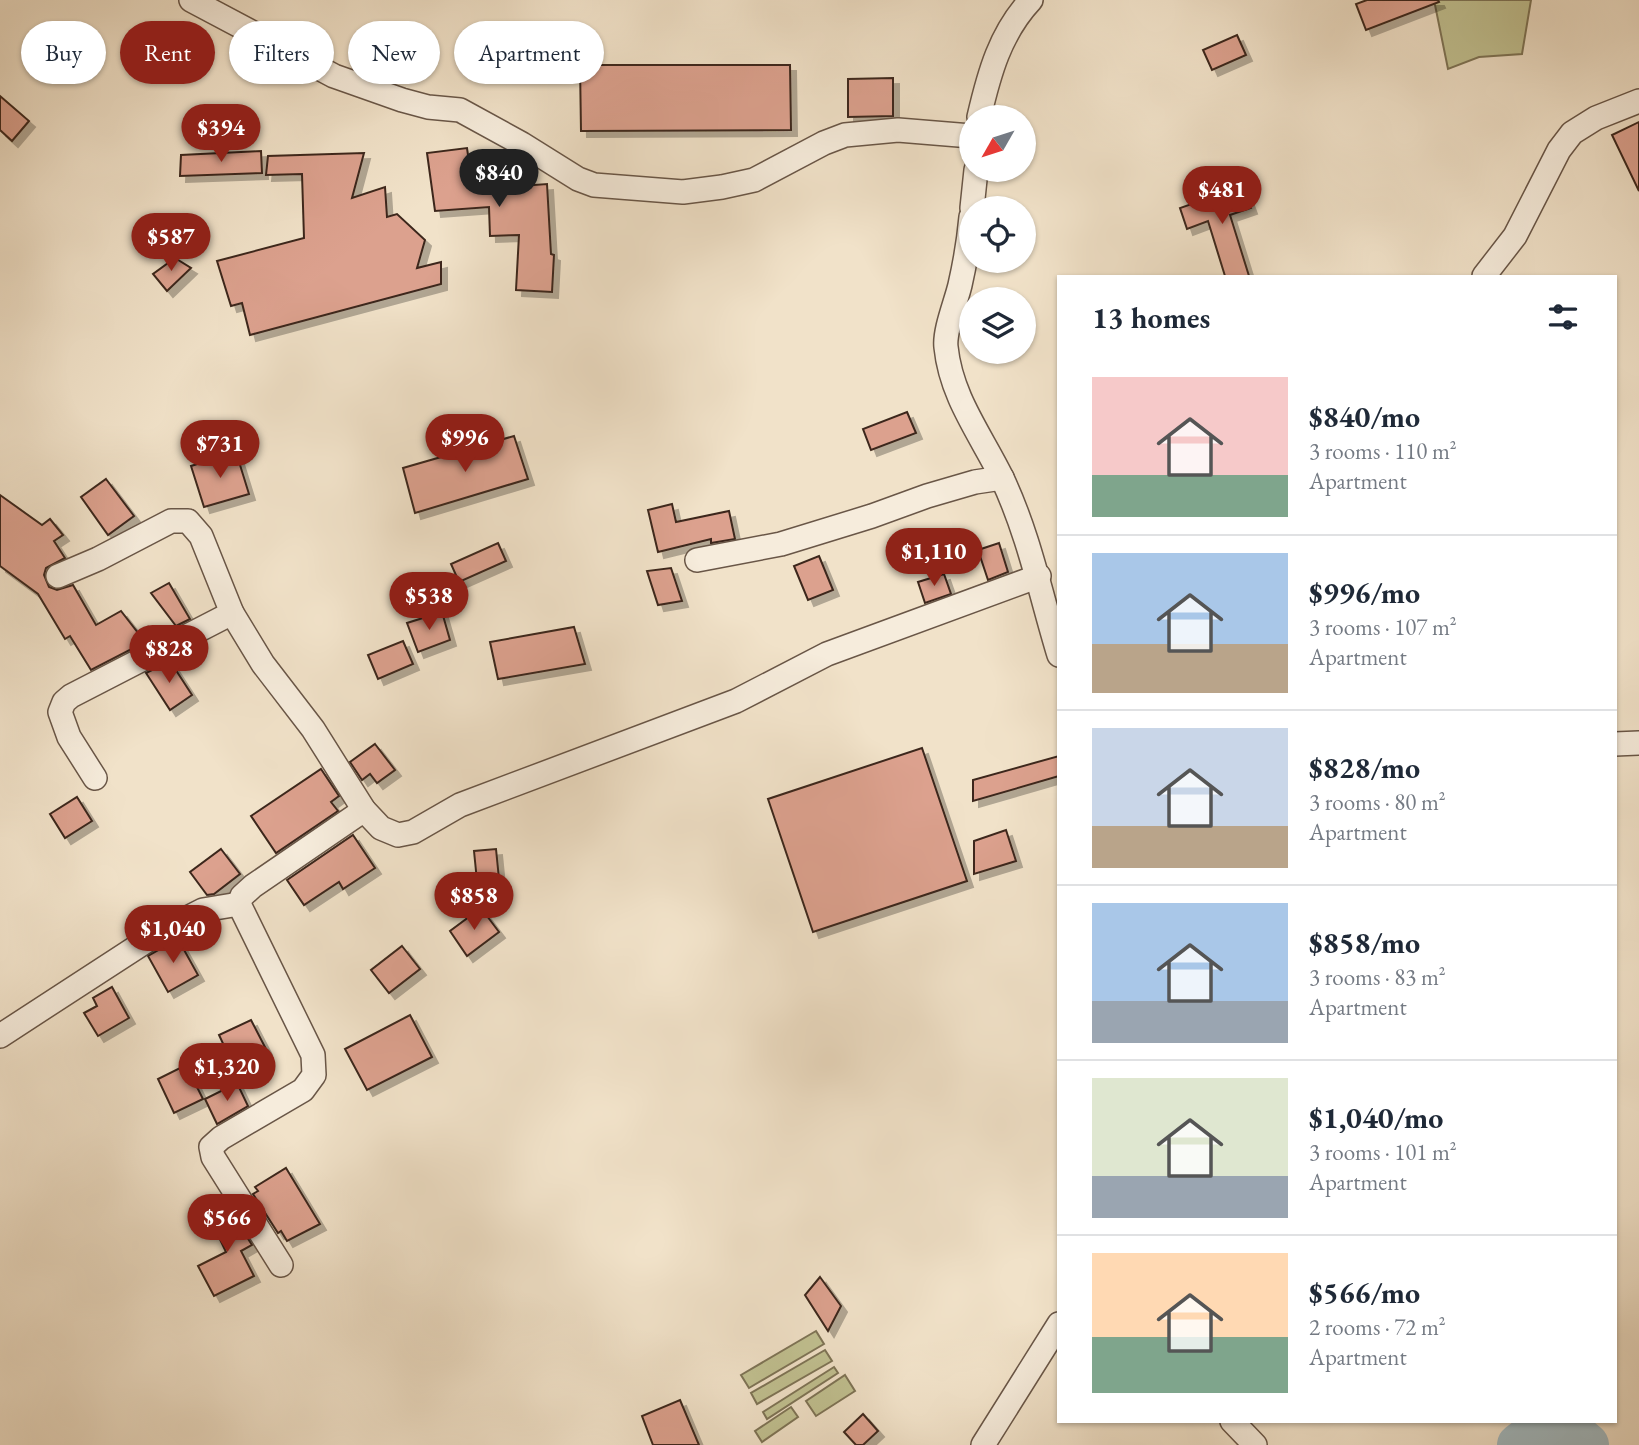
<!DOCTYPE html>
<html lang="en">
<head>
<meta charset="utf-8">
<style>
	body { margin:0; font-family:"EB Garamond",serif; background:#f2f2f3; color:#1f2937; height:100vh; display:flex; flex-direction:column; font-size:26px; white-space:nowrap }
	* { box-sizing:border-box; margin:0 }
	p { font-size:23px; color:#747a83 }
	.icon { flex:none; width:38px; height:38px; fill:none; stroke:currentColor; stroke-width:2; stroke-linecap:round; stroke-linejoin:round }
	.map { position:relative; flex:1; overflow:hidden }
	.drawer { position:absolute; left:1057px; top:275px; width:560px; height:1148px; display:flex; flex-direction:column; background:#fff; border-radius:0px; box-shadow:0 2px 5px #0004 }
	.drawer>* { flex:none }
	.banner { position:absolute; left:21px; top:21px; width:665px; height:63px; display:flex; gap:14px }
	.needle { width:46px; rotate:231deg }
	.fabs { position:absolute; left:959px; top:105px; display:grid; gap:14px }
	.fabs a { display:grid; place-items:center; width:77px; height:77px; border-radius:50%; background:#fff; box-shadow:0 2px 5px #0004; font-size:35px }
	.price { position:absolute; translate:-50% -60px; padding:0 16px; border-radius:24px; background:#8f2418; color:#fff; font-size:23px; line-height:46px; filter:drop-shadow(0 2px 4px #0008) }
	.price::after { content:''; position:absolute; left:50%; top:42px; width:21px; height:16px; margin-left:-10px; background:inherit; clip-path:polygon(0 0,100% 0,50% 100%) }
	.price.current { background:#222; color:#fff }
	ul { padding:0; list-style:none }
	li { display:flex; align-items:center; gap:21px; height:175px; padding:0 35px }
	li+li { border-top:2px solid #e0e1e3 }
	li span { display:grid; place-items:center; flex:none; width:196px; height:140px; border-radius:0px; color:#555 }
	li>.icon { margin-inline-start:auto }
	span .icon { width:84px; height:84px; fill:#fffc; stroke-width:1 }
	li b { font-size:30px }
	h2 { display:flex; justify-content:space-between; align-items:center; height:84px; padding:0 35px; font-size:30px }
	.tag { padding:0 24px; border-radius:32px; background:#fff; box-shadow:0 2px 5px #0004; font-size:24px; line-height:63px }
	.tag.current { background:#8f2418; color:#fff }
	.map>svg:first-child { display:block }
	.green { fill:#c1c191; stroke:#7e7456; stroke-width:2 }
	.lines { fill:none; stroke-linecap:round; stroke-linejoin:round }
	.river { stroke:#a1bac2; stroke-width:44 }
	.building { fill:#dca18e; stroke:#3c281c; stroke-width:2; filter:url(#shadow) }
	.minor-casing { stroke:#695647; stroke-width:26 }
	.minor { stroke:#f6ecdc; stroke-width:23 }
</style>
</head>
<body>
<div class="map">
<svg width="1639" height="1445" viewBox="0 0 1639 1445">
	<defs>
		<filter id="shadow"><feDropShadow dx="6" dy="6" stdDeviation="0" flood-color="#0004"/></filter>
	</defs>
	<rect width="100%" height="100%" fill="#f1e2c9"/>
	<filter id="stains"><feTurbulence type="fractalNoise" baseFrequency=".00286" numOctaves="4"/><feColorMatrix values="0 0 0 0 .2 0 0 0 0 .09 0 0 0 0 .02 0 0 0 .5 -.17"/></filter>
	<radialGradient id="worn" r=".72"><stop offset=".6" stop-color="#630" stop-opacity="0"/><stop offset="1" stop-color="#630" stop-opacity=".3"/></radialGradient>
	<g class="green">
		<path d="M1434,0H1531L1522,54L1479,57L1448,69Z"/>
		<path d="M816,1331L824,1344L749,1388L741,1375Z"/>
		<path d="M825,1350L832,1361L757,1404L751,1393Z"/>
		<path d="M834,1367L838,1373L767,1419L763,1412Z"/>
		<path d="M845,1375L855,1391L816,1416L806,1401Z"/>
		<path d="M791,1407L798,1417L762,1442L755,1431Z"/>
	</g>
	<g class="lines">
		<path class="river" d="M1519,1445L1528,1438L1581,1440L1587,1445"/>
	</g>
	<g class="building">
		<path d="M1367,0H1438L1439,2L1366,30L1356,4Z"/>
		<path d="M1237,35L1246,55L1212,70L1203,50Z"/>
		<path d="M580,65H790L791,130L581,131Z"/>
		<path d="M893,78V116L848,117V79Z"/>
		<path d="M0,96L29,121L12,141L0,130Z"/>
		<path d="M1639,122V191L1612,135Z"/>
		<path d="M467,148L470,169L506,153L521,186L547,184L551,254L554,255L552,292L516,290L519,235L490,236L489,207L435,211L427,153Z"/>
		<path d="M261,151L262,173L180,176L181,155Z"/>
		<path d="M364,153L352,198L385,187L387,217L397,214L425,240L417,268L441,262V284L250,335L242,303L231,306L217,261L304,238L302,174L266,175L268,156Z"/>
		<path d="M1243,186L1251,208L1230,215L1249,276H1225L1208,221L1187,229L1180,208Z"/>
		<path d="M175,258L191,268L167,291L153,274Z"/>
		<path d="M907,412L916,433L871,450L863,429Z"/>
		<path d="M514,436L528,479L415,513L403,468Z"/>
		<path d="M236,452L249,494L204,507L191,466Z"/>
		<path d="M106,479L134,516L108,535L81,497Z"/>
		<path d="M0,495L42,525L50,519L63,535L54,541L65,558L46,568L44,575L49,587L57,590L73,585L96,625L121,611L139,634L148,627L155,637L91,670L70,636L65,639L38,594L0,566Z"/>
		<path d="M672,504L676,522L729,511L735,539L711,543V539L658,552L648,510Z"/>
		<path d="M498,543L506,561L459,582L451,564Z"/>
		<path d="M999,543L1008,572L988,580L978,550Z"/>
		<path d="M819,556L833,590L808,600L794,566Z"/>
		<path d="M671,568L682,601L658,605L647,571Z"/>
		<path d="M944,574L951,594L925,603L918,582Z"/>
		<path d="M169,583L190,619L176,626L151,593Z"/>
		<path d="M442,612L450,640L418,652L407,623Z"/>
		<path d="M574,627L585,664L498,679L490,642Z"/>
		<path d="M403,641L413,664L378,679L368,655Z"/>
		<path d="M170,661L192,695L170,710L146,673Z"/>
		<path d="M375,744L395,770L377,783L370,774L362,780L350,762Z"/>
		<path d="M922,748L967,881L813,932L768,799Z"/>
		<path d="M1059,756V776L973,801V780Z"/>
		<path d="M321,769L339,796L331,802L338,811L276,853L251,816Z"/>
		<path d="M77,797L92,821L65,838L50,814Z"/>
		<path d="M1006,830L1016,861L974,874V841Z"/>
		<path d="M353,835L375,868L343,889L339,882L304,905L287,880Z"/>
		<path d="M221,849L240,874L214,894L207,895L190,872Z"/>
		<path d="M496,849L500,889L478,891L474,851Z"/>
		<path d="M481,908L499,932L467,956L450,931Z"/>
		<path d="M178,939L198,975L168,992L148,956Z"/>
		<path d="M402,946L420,969L389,993L371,970Z"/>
		<path d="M112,987L129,1018L98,1036L84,1013L97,1006L93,998Z"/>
		<path d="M410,1015L432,1057L367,1090L345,1049Z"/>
		<path d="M251,1020L266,1049L233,1065L219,1035Z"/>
		<path d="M186,1065L203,1099L174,1113L158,1079Z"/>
		<path d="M237,1083L248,1106L217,1124L205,1099Z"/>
		<path d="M286,1168L320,1224L287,1241L281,1231L278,1233L253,1194L258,1191L255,1187Z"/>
		<path d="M227,1206L252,1245L241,1251L254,1276L214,1296L198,1266L226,1252L208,1214Z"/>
		<path d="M820,1277L841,1306L828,1331L805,1295Z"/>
		<path d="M680,1400L699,1445H653L642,1416Z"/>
		<path d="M863,1414L878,1431L863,1445H856L844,1432Z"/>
	</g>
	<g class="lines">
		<defs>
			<g id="minor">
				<path d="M191,0L334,76L402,100L428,107L460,110L522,144L578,179L594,185L683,192L722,187L754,180L824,143L845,135L898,130L971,136"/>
				<path d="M979,117C989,74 1000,33 1031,0"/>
				<path d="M972,208L976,170"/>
				<path d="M971,217C969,239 965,263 960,285C956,302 944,331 946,347C951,397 981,435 1002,478C1029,535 1041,596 1059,655"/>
				<path d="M1484,276L1515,236L1559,150L1572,133L1596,118L1639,101"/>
				<path d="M697,560L781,544L872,516L927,496L975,482L1002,478"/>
				<path d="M58,576L98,559L171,521H188L201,536L232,613L263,664L313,729L364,810L381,828L398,835L413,832L460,805L736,701L827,654L1039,576"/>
				<path d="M1615,744L1639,743"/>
				<path d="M95,778L69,737L60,712L64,702L71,696L232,613"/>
				<path d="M0,1036L160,932L203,910L239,904"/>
				<path d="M281,1265L213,1157L211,1147L221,1138L303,1090L314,1075L313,1055L239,904L242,896L253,886L364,810"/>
				<path d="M1232,1421L1255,1445"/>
				<path d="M983,1445L1059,1324"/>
			</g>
		</defs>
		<use href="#minor" class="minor-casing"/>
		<use href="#minor" class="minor"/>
	</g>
	<rect width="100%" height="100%" filter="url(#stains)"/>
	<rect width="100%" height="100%" fill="url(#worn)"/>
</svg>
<div class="fabs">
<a><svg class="needle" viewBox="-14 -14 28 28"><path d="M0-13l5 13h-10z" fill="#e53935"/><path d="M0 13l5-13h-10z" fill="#747a83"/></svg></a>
<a><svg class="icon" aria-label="locate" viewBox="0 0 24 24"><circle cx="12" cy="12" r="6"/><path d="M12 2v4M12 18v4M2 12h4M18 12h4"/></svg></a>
<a><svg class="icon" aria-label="layers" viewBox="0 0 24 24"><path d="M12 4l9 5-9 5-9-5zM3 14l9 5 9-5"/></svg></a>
</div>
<b class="price" style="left:221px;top:164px">$394</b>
<b class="price current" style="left:499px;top:209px">$840</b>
<b class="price" style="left:1222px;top:226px">$481</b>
<b class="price" style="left:171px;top:273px">$587</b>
<b class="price" style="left:465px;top:474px">$996</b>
<b class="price" style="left:220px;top:480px">$731</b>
<b class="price" style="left:934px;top:588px">$1,110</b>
<b class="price" style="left:429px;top:632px">$538</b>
<b class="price" style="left:169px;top:685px">$828</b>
<b class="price" style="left:474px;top:932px">$858</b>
<b class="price" style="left:173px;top:965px">$1,040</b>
<b class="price" style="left:227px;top:1103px">$1,320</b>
<b class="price" style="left:227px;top:1254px">$566</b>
<div class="banner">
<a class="tag">Buy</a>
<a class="tag current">Rent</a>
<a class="tag">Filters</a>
<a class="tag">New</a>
<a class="tag">Apartment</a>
</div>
<section class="drawer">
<h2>13 homes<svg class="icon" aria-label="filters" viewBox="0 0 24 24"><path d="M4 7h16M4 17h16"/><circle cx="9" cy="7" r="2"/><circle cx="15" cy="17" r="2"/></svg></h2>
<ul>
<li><span style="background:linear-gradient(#f6c9c9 70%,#7fa58c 0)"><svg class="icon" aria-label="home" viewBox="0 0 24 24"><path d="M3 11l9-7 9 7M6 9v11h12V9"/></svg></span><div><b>$840/mo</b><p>3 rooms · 110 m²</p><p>Apartment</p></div></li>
<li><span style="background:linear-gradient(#a9c7e8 65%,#b9a48a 0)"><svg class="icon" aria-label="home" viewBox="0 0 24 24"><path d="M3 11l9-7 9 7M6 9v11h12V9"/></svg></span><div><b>$996/mo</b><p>3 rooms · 107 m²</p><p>Apartment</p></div></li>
<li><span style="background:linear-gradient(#c9d6e8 70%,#b9a48a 0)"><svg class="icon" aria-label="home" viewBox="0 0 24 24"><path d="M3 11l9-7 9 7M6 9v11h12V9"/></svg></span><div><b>$828/mo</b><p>3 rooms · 80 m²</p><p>Apartment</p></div></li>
<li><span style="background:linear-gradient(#a9c7e8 70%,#9aa5b1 0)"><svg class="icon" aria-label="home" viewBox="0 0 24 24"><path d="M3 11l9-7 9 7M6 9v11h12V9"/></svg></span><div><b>$858/mo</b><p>3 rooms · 83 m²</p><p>Apartment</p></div></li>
<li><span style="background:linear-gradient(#dfe7d0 70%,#9aa5b1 0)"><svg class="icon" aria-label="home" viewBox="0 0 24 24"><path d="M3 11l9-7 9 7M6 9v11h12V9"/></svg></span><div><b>$1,040/mo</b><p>3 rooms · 101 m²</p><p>Apartment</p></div></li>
<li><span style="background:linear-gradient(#ffd9b3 60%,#7fa58c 0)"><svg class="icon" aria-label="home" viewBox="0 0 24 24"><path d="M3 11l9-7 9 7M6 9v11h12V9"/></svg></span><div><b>$566/mo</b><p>2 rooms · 72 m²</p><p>Apartment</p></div></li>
</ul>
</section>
</div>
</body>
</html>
